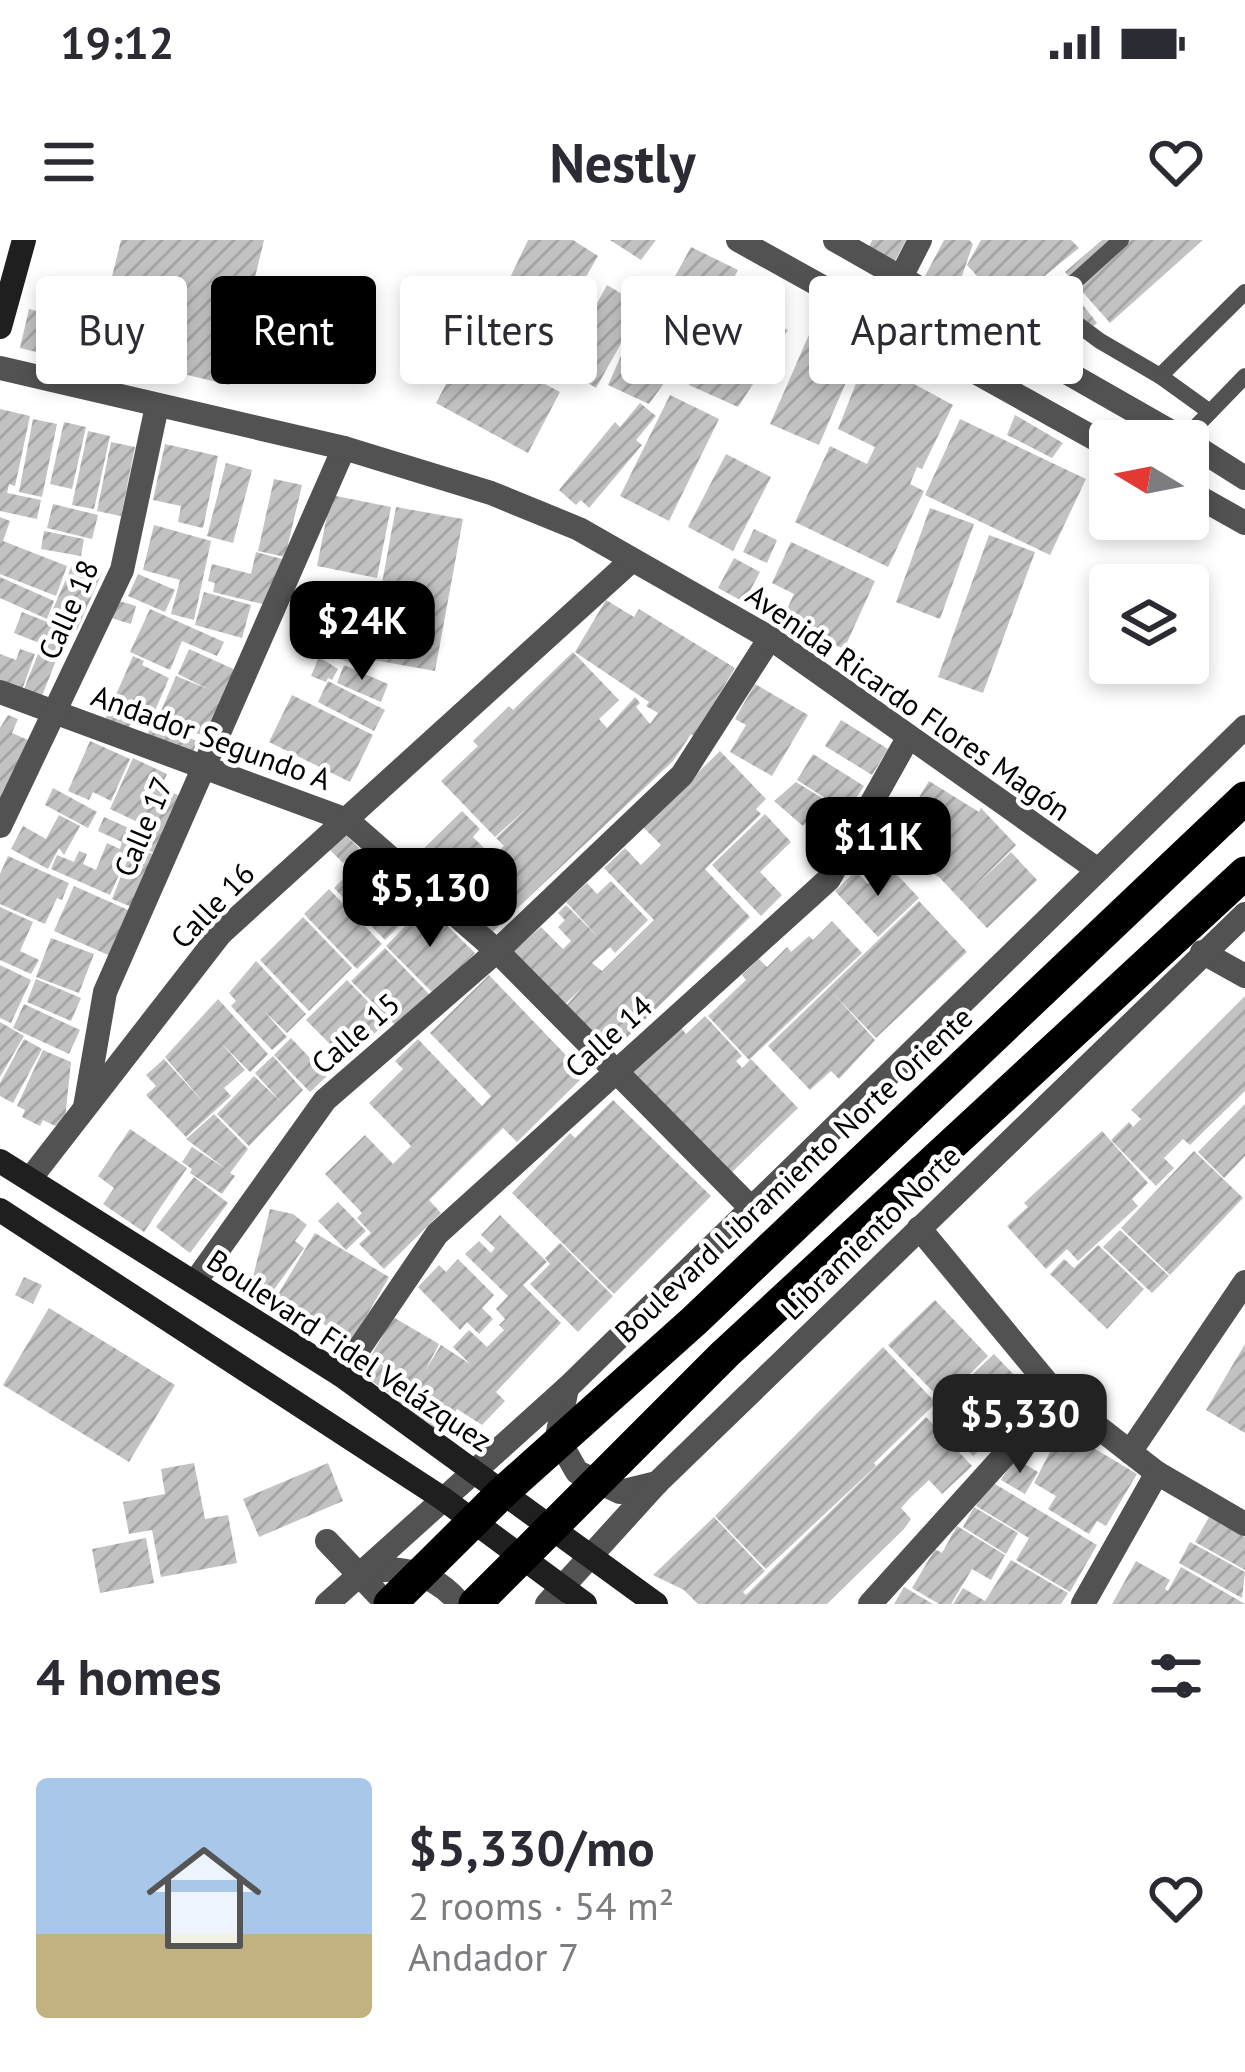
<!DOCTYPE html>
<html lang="en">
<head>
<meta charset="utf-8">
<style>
	body { margin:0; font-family:"PT Sans",sans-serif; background:#f7f7f7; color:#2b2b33; height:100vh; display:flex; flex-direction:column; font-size:45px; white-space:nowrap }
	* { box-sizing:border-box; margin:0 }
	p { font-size:39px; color:#7c7c81 }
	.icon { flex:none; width:66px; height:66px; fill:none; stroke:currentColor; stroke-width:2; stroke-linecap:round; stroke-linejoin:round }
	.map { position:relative; height:1364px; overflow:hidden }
	.drawer { display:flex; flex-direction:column; background:#fff; flex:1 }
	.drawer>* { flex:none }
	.hud { position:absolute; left:36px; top:36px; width:1173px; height:108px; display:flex; gap:24px }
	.needle { width:78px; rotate:280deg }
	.fabs { position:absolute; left:1089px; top:180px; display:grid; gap:24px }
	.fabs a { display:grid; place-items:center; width:120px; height:120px; border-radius:12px; background:#fff; box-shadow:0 6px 18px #0003; font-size:60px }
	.price { position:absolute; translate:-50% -102px; padding:0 27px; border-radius:24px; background:#000; color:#fff; font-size:39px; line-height:78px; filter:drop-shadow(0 3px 6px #0008) }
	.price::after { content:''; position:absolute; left:50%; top:72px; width:36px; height:27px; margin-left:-18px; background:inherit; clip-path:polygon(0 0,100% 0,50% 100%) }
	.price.active { background:#222; color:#fff }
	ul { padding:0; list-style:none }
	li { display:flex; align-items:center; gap:36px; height:300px; padding:0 36px }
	li span { display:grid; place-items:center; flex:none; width:336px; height:240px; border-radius:12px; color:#555 }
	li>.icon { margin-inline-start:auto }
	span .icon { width:144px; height:144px; fill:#fffc; stroke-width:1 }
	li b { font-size:51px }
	h2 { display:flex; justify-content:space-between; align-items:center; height:144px; padding:0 36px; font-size:51px }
	.chip { padding:0 42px; border-radius:12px; background:#fff; box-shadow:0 6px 18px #0003; font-size:42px; line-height:108px }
	.chip.active { background:#000; color:#fff }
	.status { display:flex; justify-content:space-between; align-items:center; height:84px; padding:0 60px; background:#fff; direction:ltr }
	.status svg { height:33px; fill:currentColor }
	header { display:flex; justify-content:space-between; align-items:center; height:156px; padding:0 36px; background:#fff; font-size:54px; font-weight:700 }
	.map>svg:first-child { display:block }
	.building { fill:url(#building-hatch) }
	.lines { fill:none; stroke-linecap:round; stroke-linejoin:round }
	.service { stroke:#525252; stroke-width:16 }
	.pedestrian { stroke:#525252; stroke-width:24 }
	.minor { stroke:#525252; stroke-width:24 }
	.tertiary { stroke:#525252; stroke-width:24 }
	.secondary { stroke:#1f1f1f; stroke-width:24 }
	.trunk { stroke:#000; stroke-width:33 }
	.labels { text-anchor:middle; stroke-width:9; stroke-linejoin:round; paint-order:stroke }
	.street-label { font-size:30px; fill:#000; stroke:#fff }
</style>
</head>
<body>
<div class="status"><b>19:12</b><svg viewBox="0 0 49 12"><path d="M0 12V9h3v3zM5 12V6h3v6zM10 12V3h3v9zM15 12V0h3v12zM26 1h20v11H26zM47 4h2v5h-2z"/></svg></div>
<header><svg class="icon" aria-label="menu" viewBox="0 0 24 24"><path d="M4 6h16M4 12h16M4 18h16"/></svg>Nestly<svg class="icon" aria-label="heart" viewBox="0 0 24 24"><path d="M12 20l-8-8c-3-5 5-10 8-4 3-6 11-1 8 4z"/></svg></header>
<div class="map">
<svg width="1245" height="1364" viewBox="0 0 1245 1364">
	<defs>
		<pattern id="building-hatch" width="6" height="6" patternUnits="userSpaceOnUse" patternTransform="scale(3)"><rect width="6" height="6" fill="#c2c2c2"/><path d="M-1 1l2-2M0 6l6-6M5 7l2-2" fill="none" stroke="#a5a5a5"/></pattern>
	</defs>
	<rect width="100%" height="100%" fill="#fff"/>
	<g class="building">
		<path d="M121,0H264L229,145L113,117L125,66L106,61Z"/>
		<path d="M528,0H573L598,16L583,42L569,35L536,93L499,61Z"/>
		<path d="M610,0H656L641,20Z"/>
		<path d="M872,0H906L895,21L869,7Z"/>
		<path d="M944,0H969L973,4L955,56L925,36Z"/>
		<path d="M981,0H1071L1079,8L994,77L964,59L977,36L967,25Z"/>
		<path d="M1102,0H1203L1110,83L1065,32Z"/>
		<path d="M691,7L738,30L683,135L637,106Z"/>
		<path d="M1064,41L1097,83L1074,101L1042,57Z"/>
		<path d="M607,45L642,66L596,148L562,127Z"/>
		<path d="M732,64L788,90L738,167L689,145Z"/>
		<path d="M822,65L868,91L819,205L770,184Z"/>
		<path d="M29,69L111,89L102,128L20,108Z"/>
		<path d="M468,103L560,152L528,213L436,163Z"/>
		<path d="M625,107L669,136L649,164L608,145Z"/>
		<path d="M866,118L953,165L922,229L917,227L910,244L924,251L888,327L795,282L830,206L867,224L875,207L838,189Z"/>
		<path d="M670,155L719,179L669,281L620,256Z"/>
		<path d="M640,163L656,176L636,200L642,205L589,268L581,260L576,265L559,250L615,182L620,187Z"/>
		<path d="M0,169L30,176L15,246L9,244L7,253L41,260L37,279L0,271Z"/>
		<path d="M1015,175L1063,203L1052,218L1007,195Z"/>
		<path d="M33,179L57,184L42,257L19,252Z"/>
		<path d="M960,179L1086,239L1050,315L925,255Z"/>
		<path d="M64,182L86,187L72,249L50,244Z"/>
		<path d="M88,191L110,196L94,269L72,265Z"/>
		<path d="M111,202L135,207L121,276L97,271Z"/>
		<path d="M165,204L218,216L203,288L178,282L181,266L153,260Z"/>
		<path d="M726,214L771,237L733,311L688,287Z"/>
		<path d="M226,223L252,230L233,303L207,296Z"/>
		<path d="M274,239L302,245L285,317L258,311Z"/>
		<path d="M331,255L391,267L377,338L317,326Z"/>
		<path d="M53,264L98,275L92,299L47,288Z"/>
		<path d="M396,267L463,279L435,431L368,419Z"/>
		<path d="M930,268L974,284L940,379L896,362Z"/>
		<path d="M0,277L10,281L3,301L67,326L56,356L0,334Z"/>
		<path d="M154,285L211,301L194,380L171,374L180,340L143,330Z"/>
		<path d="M754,289L777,300L767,323L743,312Z"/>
		<path d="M44,291L84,299L81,316L41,309Z"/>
		<path d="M989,295L1035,312L983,453L938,437Z"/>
		<path d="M791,302L875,341L844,409L782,380L794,354L772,343Z"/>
		<path d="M256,312L282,319L271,366L213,352L215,343L208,341L212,324L251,334Z"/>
		<path d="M734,318L760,332L744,362L718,348Z"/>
		<path d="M74,321L102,333L77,390L49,378Z"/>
		<path d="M138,334L175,350L165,372L128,356Z"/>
		<path d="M0,337L54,361L47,379L0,358Z"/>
		<path d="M204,352L251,365L242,398L195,385Z"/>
		<path d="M116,360L136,366L131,384L111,378Z"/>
		<path d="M352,360L375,369L356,425L304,406L318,375L330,379L336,365L349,369Z"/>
		<path d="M606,360L634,377L639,369L735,428L694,496L691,494L673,521L488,696L448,654L492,612L494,615L504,606L496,598L532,564L495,597L441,541L478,506L473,501L509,466L513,470L573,412L619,460L599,479L607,488L635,457L640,463L636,467L650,484L658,473L646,466L649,462L575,412Z"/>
		<path d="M150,369L224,402L217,416L182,401L170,430L130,412Z"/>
		<path d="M22,372L68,390L42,456L24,449L42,404L14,393Z"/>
		<path d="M20,409L35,414L22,450L0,442V414L16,420Z"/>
		<path d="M189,409L240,432L209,498L158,478L176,436L208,449L178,434Z"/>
		<path d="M133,416L144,421L142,425L169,438L151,480L136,473L127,492L104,482Z"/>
		<path d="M319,417L338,429L332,440L328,438L326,442L311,436Z"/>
		<path d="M344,425L388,444L381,462L337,443Z"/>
		<path d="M328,441L385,470L374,491L318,462Z"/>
		<path d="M755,444L808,475L772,536L730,512L746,485L735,479Z"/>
		<path d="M292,455L373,495L350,542L269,502Z"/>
		<path d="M8,475L18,479L12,493L28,500L0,564V488Z"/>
		<path d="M841,480L888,509L872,535L825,506Z"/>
		<path d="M152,484L197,501L192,515L146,498Z"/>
		<path d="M90,501L130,519L111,561L93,552L89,560L68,551Z"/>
		<path d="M720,511L766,559L756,569L761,574L705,629L750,677L609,815L564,768L583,747L561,768L509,714L541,687L563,709L571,701L558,687L565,680L558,673L566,665L599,698L566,662L587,643L597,654L611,641L648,680L615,713L610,707L592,723L602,731L654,680L604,628L625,608L641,625L661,605L643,587Z"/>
		<path d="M813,514L864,546L847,572L797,540Z"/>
		<path d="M133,518L167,534L161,547L186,559L160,616L136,604L144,585L110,569Z"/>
		<path d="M929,541L979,572L981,568L1016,605L968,653L1011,612L1037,640L987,688L939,637L889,607Z"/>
		<path d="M796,542L822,558L803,586L774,561Z"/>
		<path d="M53,548L97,572L88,588L45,565Z"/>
		<path d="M462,571L480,589L473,597L488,612L447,652L414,618Z"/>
		<path d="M765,574L791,602L760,632L782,655L761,676L712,625Z"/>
		<path d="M59,575L80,586L64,615L59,608L48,629L11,609L23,586L46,599Z"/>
		<path d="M104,577L138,592L110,655L51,629L57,615L74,622L79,611L87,614L83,624L96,630L107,603L120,609L122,602L98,591Z"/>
		<path d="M343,592L359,608L343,623L327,607Z"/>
		<path d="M133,606L158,616L137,669L112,659Z"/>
		<path d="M370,612L421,664L385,700L334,648Z"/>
		<path d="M8,616L69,643L62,660L57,658L45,684L0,664V634Z"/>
		<path d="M888,625L919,658L878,697L835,651L856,631L868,644Z"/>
		<path d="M74,646L135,673L115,718L54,691Z"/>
		<path d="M329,649L382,704L357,729L304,674Z"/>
		<path d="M919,661L967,712L876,798L832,752L875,800L839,839L831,831L810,850L768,806Z"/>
		<path d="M426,665L475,713L434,754L386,706Z"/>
		<path d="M0,667L33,682L20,711L39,720L31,734L0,720Z"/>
		<path d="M303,677L352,728L309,771L260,720Z"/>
		<path d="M832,681L862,713L749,820L708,776L746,740L742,735L759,719L767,727L787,707L791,712L809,696L813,700Z"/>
		<path d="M51,698L94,714L79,753L36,737Z"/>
		<path d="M385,708L430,755L397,787L351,741Z"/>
		<path d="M256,721L306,774L287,793L264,771L287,797L272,810L231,766L236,761L229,753Z"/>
		<path d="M0,725L31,740L11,783L0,778Z"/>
		<path d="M489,735L585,835L517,902L503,888L429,960L441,973L384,1029L359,1004L371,993L357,978L362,973L325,934L365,895L393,924L411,906L369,863L403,829L395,821L418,799L482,866L491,856L430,793Z"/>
		<path d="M36,739L81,758L71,781L27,762Z"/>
		<path d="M347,740L387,781L347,821L306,780Z"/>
		<path d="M1245,756V851L1190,905L1183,899L1164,918L1174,928L1156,946L1111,900L1129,882L1133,887L1141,879L1131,870Z"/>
		<path d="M218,759L268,814L250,832L221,803L245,830L224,848L231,856L186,897L146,855L156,846L146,835L164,819L205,864L165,817Z"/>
		<path d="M24,764L80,790L69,814L13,788Z"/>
		<path d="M705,776L742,816L736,821L742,828L751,819L798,868L728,936L632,834L681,788L686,794Z"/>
		<path d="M0,782L24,796L0,837Z"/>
		<path d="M291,798L327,836L310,852L274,815Z"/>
		<path d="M24,799L42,809L13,863L0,856V843Z"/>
		<path d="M43,810L71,822L65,879L55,886L43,880L40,886L22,877L25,870L17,866Z"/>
		<path d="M273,816L303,850L249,906L217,874L254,836L281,862L255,833Z"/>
		<path d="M613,860L711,956L614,1054L512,953L570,893L575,898Z"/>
		<path d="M1245,864V916L1224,938L1198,912Z"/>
		<path d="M214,874L248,909L230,933L235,936L222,954L190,933L192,929L182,922L192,907L226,929L186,899Z"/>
		<path d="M130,889L187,928L144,992L103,964L114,948L98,936Z"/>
		<path d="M1102,891L1148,943L1132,959L1138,966L1078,1021L1067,1009L1046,1029L1007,986L1028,967L1024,963Z"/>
		<path d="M1194,911L1243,958L1170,1035L1121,988Z"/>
		<path d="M194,937L228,963L190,1013L156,987Z"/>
		<path d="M338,962L366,991L346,1010L318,981Z"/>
		<path d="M270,969L293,974L307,985L295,1001L304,1008L273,1051L253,1037Z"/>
		<path d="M500,975L547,1022L523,1045L561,1083L496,1152L505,1161L482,1185L457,1169L441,1193L391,1160L393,1156L358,1132L369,1116L404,1139L406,1136L371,1116L393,1077L439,1104L425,1131L441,1105L470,1124L453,1107L469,1090L487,1107L504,1090L499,1085L505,1079L496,1069L508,1056L465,1014L479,1001L491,1013L495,1008L481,995Z"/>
		<path d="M1120,990L1169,1036L1152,1053L1103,1007Z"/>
		<path d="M315,993L389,1037L352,1101L277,1056Z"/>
		<path d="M560,1003L613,1056L578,1092L530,1044L550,1024L545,1018Z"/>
		<path d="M1098,1005L1144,1049L1107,1089L1050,1034L1064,1019L1074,1028Z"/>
		<path d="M458,1019L494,1055L482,1068L493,1079L479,1094L467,1082L460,1090L418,1047L439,1025L446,1032Z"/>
		<path d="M24,1037L42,1045L33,1064L15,1055Z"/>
		<path d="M935,1060L988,1116L942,1161L888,1105Z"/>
		<path d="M49,1068L175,1145L129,1222L3,1145Z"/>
		<path d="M1245,1104V1193L1206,1170Z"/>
		<path d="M883,1107L936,1163L874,1223L876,1226L766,1329L715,1276Z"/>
		<path d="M994,1114L1038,1160L973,1216L932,1174Z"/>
		<path d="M926,1177L972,1226L942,1254L929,1240L910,1258L901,1268L911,1279L904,1289L827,1364H698L684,1350L653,1335L714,1277L765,1331L743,1352L746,1355Z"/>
		<path d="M1062,1189L1137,1234L1106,1286L1097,1281L1089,1294L1048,1269L1056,1256L1034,1243Z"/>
		<path d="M1014,1218L1038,1232L1025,1254L1001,1240Z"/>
		<path d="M194,1223L205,1279L228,1275L237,1323L161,1337L152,1290L129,1294L123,1262L165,1254L161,1229Z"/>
		<path d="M328,1223L343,1261L259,1297L243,1259Z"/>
		<path d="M990,1241L1097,1305L1070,1352L1016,1320L1029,1298L976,1266Z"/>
		<path d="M974,1267L1018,1293L1006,1314L963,1287Z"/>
		<path d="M1209,1277L1245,1297V1330L1195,1302Z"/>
		<path d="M957,1286L1005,1315L991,1340L972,1329L951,1364H939L912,1348L935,1309L942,1313Z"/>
		<path d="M146,1298L154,1343L100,1353L92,1309Z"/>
		<path d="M1190,1302L1245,1332L1242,1358L1179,1323Z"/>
		<path d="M1011,1320L1068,1353L1061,1364H953L963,1348L985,1361Z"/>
		<path d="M1136,1321L1170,1340L1165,1349L1168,1351L1181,1327L1245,1364H1112Z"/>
		<path d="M904,1347L933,1364H894Z"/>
	</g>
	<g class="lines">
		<g class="service">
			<path d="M1121,0L1050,64L1100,101L1160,136L1245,52"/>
			<path d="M1160,136L1210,172"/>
			<path d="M1184,199L1245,136"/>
		</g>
		<g class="pedestrian">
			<path d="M0,452L347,580L497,711L751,968"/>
			<path d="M0,586L122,330L157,166"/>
			<path d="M221,693L632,320"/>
			<path d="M85,867L105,752L344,208"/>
			<path d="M195,1042L325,860L497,711L682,535L770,398"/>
			<path d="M341,1135L437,994L829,639L908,498"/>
			<path d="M327,1301L387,1364"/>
		</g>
		<g class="minor">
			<path d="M880,78L920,0"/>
			<path d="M0,128L344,208L491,253L579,289L770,398L1098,630"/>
			<path d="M1202,712L1245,736"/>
			<path d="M30,939L221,693"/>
			<path d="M919,988L1058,1156L1157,1233L1245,1284"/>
			<path d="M1130,1212L1245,1042"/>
			<path d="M870,1364L1058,1156"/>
			<path d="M1083,1364L1157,1233"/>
		</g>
		<g class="tertiary">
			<path d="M738,0L1110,207"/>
			<path d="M835,0L1187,201"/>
			<path d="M1188,202L1245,238"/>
			<path d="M1188,251L1245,283"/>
			<path d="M567,1148L557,1197L577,1232L620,1252L657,1243"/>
			<path d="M361,1336C396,1321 436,1334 460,1364"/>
			<path d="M327,1364L567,1148L1245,487"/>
			<path d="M547,1364L657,1243L1245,674"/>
		</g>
		<g class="secondary">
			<path d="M0,87L24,0"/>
			<path d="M0,921L341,1135L656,1364"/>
			<path d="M0,970L442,1258L585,1364"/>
		</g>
		<g class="trunk">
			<path d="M390,1364L503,1252L694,1081L1245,558"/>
			<path d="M475,1364L725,1114L1245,633"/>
		</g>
	</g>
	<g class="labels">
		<g class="street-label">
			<text transform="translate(69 370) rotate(-66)" y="10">Calle 18</text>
			<text transform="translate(908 463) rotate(35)" y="10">Avenida Ricardo Flores Magón</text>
			<text transform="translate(211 498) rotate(20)" y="10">Andador Segundo A</text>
			<text transform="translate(144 587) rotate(-67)" y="10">Calle 17</text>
			<text transform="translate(213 666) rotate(-46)" y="10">Calle 16</text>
			<text transform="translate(356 794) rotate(-41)" y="10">Calle 15</text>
			<text transform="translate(609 797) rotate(-42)" y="10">Calle 14</text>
			<text transform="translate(794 935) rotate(-43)" y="10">Boulevard Libramiento Norte Oriente</text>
			<text transform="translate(871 993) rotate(-44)" y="10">Libramiento Norte</text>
			<text transform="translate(349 1111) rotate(34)" y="10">Boulevard Fidel Velázquez</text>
		</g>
	</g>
</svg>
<div class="fabs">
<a><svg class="needle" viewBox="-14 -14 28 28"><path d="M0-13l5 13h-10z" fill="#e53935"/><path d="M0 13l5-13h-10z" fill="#7c7c81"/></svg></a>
<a><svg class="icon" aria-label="layers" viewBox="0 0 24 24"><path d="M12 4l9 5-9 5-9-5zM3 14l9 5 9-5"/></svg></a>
</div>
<b class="price" style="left:362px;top:443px">$24K</b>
<b class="price" style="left:878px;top:659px">$11K</b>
<b class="price" style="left:430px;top:710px">$5,130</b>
<b class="price active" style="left:1020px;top:1236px">$5,330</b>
<div class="hud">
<a class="chip">Buy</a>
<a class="chip active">Rent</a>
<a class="chip">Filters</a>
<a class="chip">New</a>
<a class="chip">Apartment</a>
</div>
</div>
<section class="drawer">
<h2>4 homes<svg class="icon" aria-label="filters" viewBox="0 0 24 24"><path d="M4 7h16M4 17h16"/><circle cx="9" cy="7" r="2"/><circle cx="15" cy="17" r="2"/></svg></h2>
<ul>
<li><span style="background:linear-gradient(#a9c7e8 65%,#c2b280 0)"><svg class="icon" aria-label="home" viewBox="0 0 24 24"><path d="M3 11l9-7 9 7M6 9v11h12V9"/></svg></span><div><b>$5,330/mo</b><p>2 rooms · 54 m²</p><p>Andador 7</p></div><svg class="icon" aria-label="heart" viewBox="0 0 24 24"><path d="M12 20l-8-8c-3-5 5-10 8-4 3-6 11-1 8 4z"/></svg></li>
</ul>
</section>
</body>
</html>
